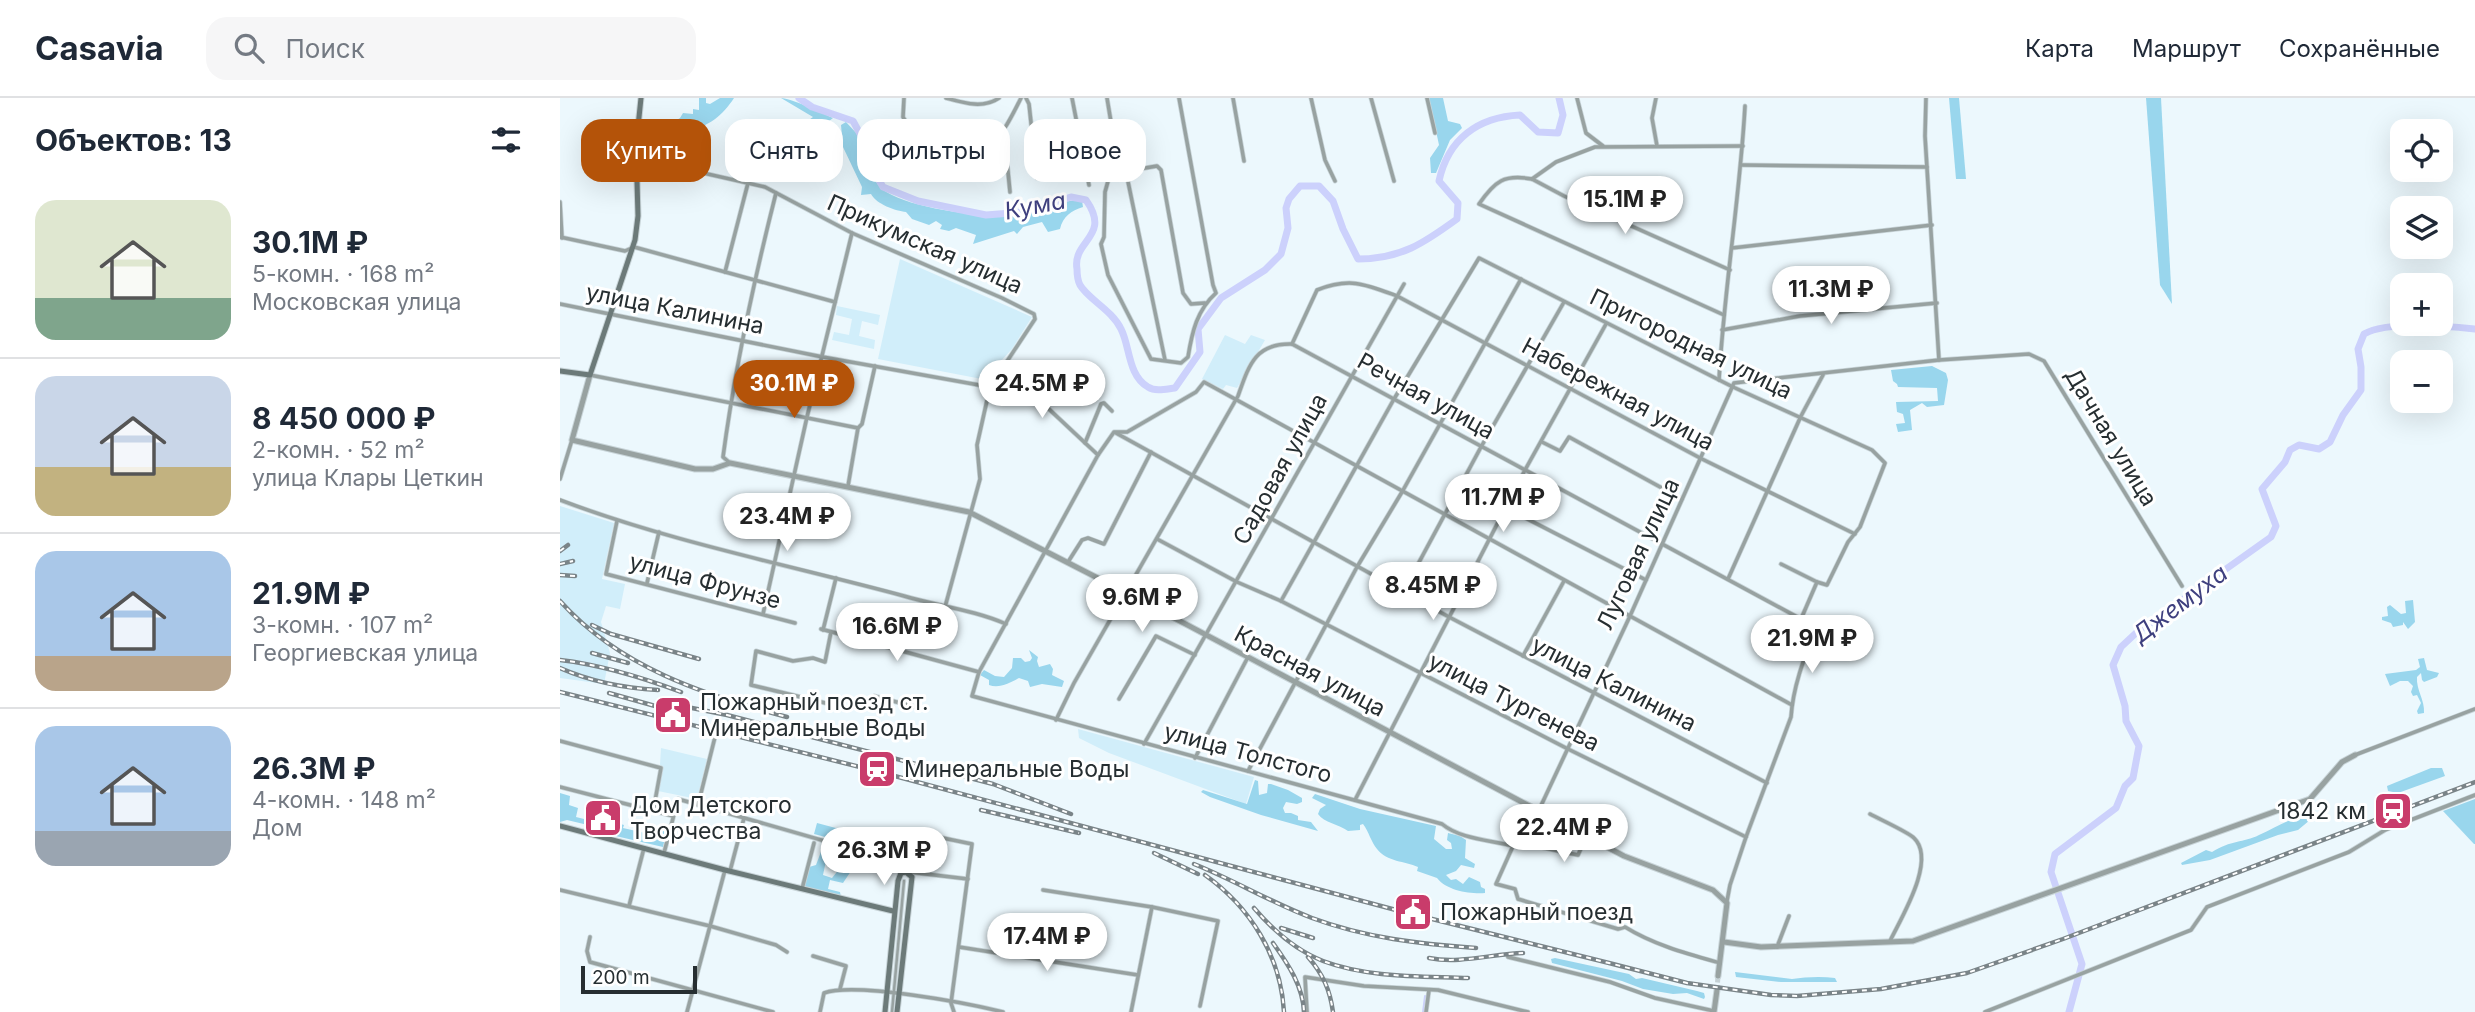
<!DOCTYPE html>
<html lang="ru">
<head>
<meta charset="utf-8">
<style>
	body { margin:0; font-family:Inter,sans-serif; background:#f6f6f7; color:#1f2937; height:100vh; display:flex; flex-direction:column; font-size:26px; white-space:nowrap }
	* { box-sizing:border-box; margin:0 }
	p { font-size:23px; color:#747a83 }
	.icon { flex:none; width:38px; height:38px; fill:none; stroke:currentColor; stroke-width:2; stroke-linecap:round; stroke-linejoin:round }
	.map { position:relative; flex:1; overflow:hidden }
	.panel { display:flex; flex-direction:column; background:#fff; width:560px }
	.panel>* { flex:none }
	.top-card { position:absolute; left:21px; top:21px; width:665px; height:63px; display:flex; gap:14px }
	.fabs { position:absolute; left:1830px; top:21px; display:grid; gap:14px }
	.fabs a { display:grid; place-items:center; width:63px; height:63px; border-radius:14px; background:#fff; box-shadow:0 7px 28px #0002; font-size:35px }
	.scale { position:absolute; left:21px; bottom:18px; width:116px; box-sizing:border-box; padding-left:7px; border:4px solid #262e31; border-top:0; font-size:19px; line-height:24px; white-space:nowrap; color:#262e31; -webkit-text-stroke:5px #fff; paint-order:stroke }
	.price { position:absolute; translate:-50% -60px; padding:0 16px; border-radius:24px; background:#fff; color:#222; font-size:23px; line-height:46px; filter:drop-shadow(0 2px 4px #0008) }
	.price::after { content:''; position:absolute; left:50%; top:42px; width:21px; height:16px; margin-left:-10px; background:inherit; clip-path:polygon(0 0,100% 0,50% 100%) }
	.price.on { background:#b45309; color:#fff }
	ul { padding:0; list-style:none }
	li { display:flex; align-items:center; gap:21px; height:175px; padding:0 35px }
	li+li { border-top:2px solid #e0e1e3 }
	li span { display:grid; place-items:center; flex:none; width:196px; height:140px; border-radius:21px; color:#555 }
	li>.icon { margin-inline-start:auto }
	span .icon { width:84px; height:84px; fill:#fffc; stroke-width:1 }
	li b { font-size:30px }
	h2 { display:flex; justify-content:space-between; align-items:center; height:84px; padding:0 35px; font-size:30px }
	.tag { padding:0 24px; border-radius:21px; background:#fff; box-shadow:0 7px 28px #0002; font-size:24px; line-height:63px }
	.tag.on { background:#b45309; color:#fff }
	header { display:flex; align-items:center; gap:42px; box-sizing:border-box; height:98px; padding:0 35px; background:#fff; border-bottom:2px solid #e0e1e3 }
	header strong { font-size:33px }
	nav { display:flex; gap:38px; margin-inline-start:auto; font-size:24px }
	.search { width:490px; height:63px; background:#f6f6f7; display:flex; align-items:center; gap:18px; box-sizing:border-box; padding:0 24px; border-radius:21px; color:#747a83; font-size:26px }
	main { display:flex; flex:1; min-height:0 }
	.map>svg:first-child { display:block }
	.built { fill:#d1eefa }
	.green { fill:#99d6ed }
	.lines { fill:none; stroke-linecap:round; stroke-linejoin:round }
	.stream { stroke:#ccd1fc; stroke-width:2 }
	.river { stroke:#ccd1fc; stroke-width:7 }
	.tertiary-tunnel { stroke:#c4d0d4; stroke-width:5; stroke-dasharray:5 2.5; stroke-linecap:butt }
	.pedestrian-casing { stroke:#c8d4d8; stroke-width:4.5 }
	.minor-casing { stroke:#c8d4d8; stroke-width:5 }
	.tertiary-casing { stroke:#c8d4d8; stroke-width:7 }
	.secondary-casing { stroke:#c8d4d8; stroke-width:7 }
	.pedestrian { stroke:#98a2a1; stroke-width:2.5 }
	.minor { stroke:#98a2a1; stroke-width:3.5 }
	.tertiary { stroke:#98a2a1; stroke-width:5 }
	.secondary { stroke:#6c7a79; stroke-width:5 }
	.rail-casing { stroke:#7a8488; stroke-width:4.5 }
	.rail { stroke:#fff; stroke-width:2; stroke-dasharray:5; stroke-linecap:butt }
	.labels { text-anchor:middle; stroke-width:6; stroke-linejoin:round; paint-order:stroke }
	.street-label { font-size:23px; fill:#262e31; stroke:#fff }
	.poi-label { font-size:23px; fill:#262e31; stroke:#fff; text-anchor:start }
	.water-label { font-size:24px; font-style:italic; fill:#3f407f; stroke:#fff }
</style>
</head>
<body>
<header>
<strong>Casavia</strong>
<div class="search"><svg class="icon" aria-label="search" viewBox="0 0 24 24"><circle cx="10" cy="10" r="6"/><path d="M15 15l6 6"/></svg>Поиск</div>
<nav><a>Карта</a><a>Маршрут</a><a>Сохранённые</a></nav>
</header>
<main>
<section class="panel">
<h2>Объектов: 13<svg class="icon" aria-label="filters" viewBox="0 0 24 24"><path d="M4 7h16M4 17h16"/><circle cx="9" cy="7" r="2"/><circle cx="15" cy="17" r="2"/></svg></h2>
<ul>
<li><span style="background:linear-gradient(#dfe7d0 70%,#7fa58c 0)"><svg class="icon" aria-label="home" viewBox="0 0 24 24"><path d="M3 11l9-7 9 7M6 9v11h12V9"/></svg></span><div><b>30.1M ₽</b><p>5-комн. · 168 m²</p><p>Московская улица</p></div></li>
<li><span style="background:linear-gradient(#c9d6e8 65%,#c2b280 0)"><svg class="icon" aria-label="home" viewBox="0 0 24 24"><path d="M3 11l9-7 9 7M6 9v11h12V9"/></svg></span><div><b>8 450 000 ₽</b><p>2-комн. · 52 m²</p><p>улица Клары Цеткин</p></div></li>
<li><span style="background:linear-gradient(#a9c7e8 75%,#b9a48a 0)"><svg class="icon" aria-label="home" viewBox="0 0 24 24"><path d="M3 11l9-7 9 7M6 9v11h12V9"/></svg></span><div><b>21.9M ₽</b><p>3-комн. · 107 m²</p><p>Георгиевская улица</p></div></li>
<li><span style="background:linear-gradient(#a9c7e8 75%,#9aa5b1 0)"><svg class="icon" aria-label="home" viewBox="0 0 24 24"><path d="M3 11l9-7 9 7M6 9v11h12V9"/></svg></span><div><b>26.3M ₽</b><p>4-комн. · 148 m²</p><p>Дом</p></div></li>
</ul>
</section>
<div class="map">
<svg width="1915" height="914" viewBox="0 0 1915 914">
	<rect width="100%" height="100%" fill="#ecf8fd"/>
	<g class="built">
		<path d="M340,161L472,219L452,251L438,266L432,283L318,261Z"/>
		<path d="M277,208L320,217L318,227L302,223L299,238L315,242L314,251L272,242L274,234L289,237L292,221L276,217Z"/>
		<path d="M665,237L685,246L691,237L705,242L677,290L666,287L663,291L642,281Z"/>
		<path d="M0,408L54,425L42,481L65,486L60,511L46,508L41,524L50,555L44,586L0,580Z"/>
		<path d="M518,631L694,679L686,706L549,655L519,640Z"/>
		<path d="M101,650L147,661L137,701L98,693L103,670L100,667Z"/>
	</g>
	<g class="green">
		<path d="M139,0H146V5L150,6L160,0H174C162,19 140,37 117,29L109,40L105,35L107,28L120,20L123,15L133,16V11L139,12Z"/>
		<path d="M221,0C231,0 262,15 273,20L251,37L237,42L228,38L220,39L213,32L217,27L234,28L236,24H246L253,19Z"/>
		<path d="M869,0H883L888,23L900,26L902,30L890,42L876,75H871L870,60L879,47Z"/>
		<path d="M1389,0H1399L1406,81H1396Z"/>
		<path d="M1586,0H1601L1612,206L1600,187Z"/>
		<path d="M286,24L298,37L297,44L302,47C308,61 310,80 322,91C347,111 433,122 465,116C484,113 502,100 522,103L523,109C511,113 503,118 500,131L488,134L482,124L463,129L457,136L454,133L413,146L416,137L396,130L389,133L380,131L382,127L376,123L369,127L352,121L346,114C336,113 316,106 311,96L301,97L302,89L283,49L281,27Z"/>
		<path d="M1372,268L1386,275L1388,282L1384,307L1367,309L1362,305L1350,312L1352,332L1338,334L1336,326L1345,325L1343,316L1337,314L1336,304L1378,303L1377,290L1338,289L1337,286L1333,283L1331,272Z"/>
		<path d="M1853,502L1855,524L1848,531L1843,524V527L1833,529L1831,525L1822,522V519L1828,518L1827,509L1830,507L1841,516L1846,515L1845,503Z"/>
		<path d="M469,552L478,559L477,563L479,569L490,566L493,571L492,577L504,583L502,589L482,586L470,589L468,583L459,580C450,585 439,591 429,587V582L420,577L424,572L435,578L444,579L452,570L453,560H461L465,564L470,563L472,560Z"/>
		<path d="M1864,560L1867,572L1879,575L1877,579L1864,584L1862,582L1861,575L1857,579C1856,592 1865,602 1864,615L1858,616L1857,613L1861,605L1857,597L1853,598L1851,594L1853,588L1848,583H1840L1830,588L1825,576L1856,572L1860,569L1858,561Z"/>
		<path d="M1871,670H1882L1885,678L1838,695L1828,693L1827,688Z"/>
		<path d="M695,682L698,683L699,697L707,695L708,686H711L728,692L742,700V704L737,706L726,704L723,710L725,715H731L738,718V722L751,724L758,733L701,717L650,699L641,694L643,692L687,706Z"/>
		<path d="M0,695L10,698L9,707L18,710L16,719L24,721L32,702L48,706L47,709L40,708L32,728L7,722L0,724Z"/>
		<path d="M755,696L800,711L876,728L874,741L886,751H892L891,745L887,742L888,735L900,738L906,742L905,760L915,766L914,770L901,767L896,773L886,777L891,782L896,781L903,786L909,779L920,784L921,789L925,791V795C910,796 887,793 877,780L857,773L858,769C845,763 827,764 817,751C811,744 809,734 803,726L800,727V732L788,733C779,726 764,725 758,716L760,711L766,707L752,700Z"/>
		<path d="M1915,701V746H1914L1883,713Z"/>
		<path d="M1757,716L1758,720L1750,722L1738,732L1718,737L1650,762L1622,767L1621,765L1646,752L1652,754C1671,742 1683,745 1699,737C1719,728 1734,717 1757,716Z"/>
		<path d="M50,723L64,727L63,730L85,735L87,727L107,731L103,749L47,736Z"/>
		<path d="M257,725L302,737L299,748L254,736Z"/>
		<path d="M262,751L268,753L263,777L272,780L280,770L291,773L283,785L270,782L268,791L280,794L281,799L243,790L249,769L256,767Z"/>
		<path d="M995,860L1069,876L1076,881L1082,880L1137,893L1144,895L1145,899L1144,901L1127,895L1113,896L1083,891L1062,883L992,865L991,861Z"/>
		<path d="M1175,874L1232,881C1245,879 1261,878 1275,880L1277,884H1221L1176,879Z"/>
	</g>
	<g class="lines">
		<path class="stream" d="M863,914L865,898"/>
		<g class="river">
			<path d="M239,0L252,9L293,23L304,43L313,72L323,89L358,103L426,117L464,114L511,99L526,102C552,139 512,142 517,171C517,175 518,183 520,187C528,201 552,212 561,231C570,248 568,278 588,289C596,294 606,291 615,290L640,254L638,231L661,200L705,172L721,156L728,130L726,110L729,101L740,88H759L773,103L783,131L798,161C841,161 864,145 897,121L898,105L879,83C888,41 918,19 960,17L978,34L998,35L1003,17L999,0"/>
			<path d="M1509,914L1522,866L1491,774L1495,756L1556,710L1565,688L1573,680L1579,648L1566,623L1565,608L1553,567L1561,549L1576,535L1711,439L1716,428L1702,391L1725,364L1730,352L1739,347L1759,351L1770,344L1783,317L1801,292V269L1798,251L1804,236C1827,223 1887,228 1915,231"/>
		</g>
		<path class="tertiary-tunnel" d="M1157,892L1158,878"/>
		<defs>
			<path id="pedestrian" d="M332,914L344,783"/>
			<g id="minor">
				<path d="M344,0L343,19C352,35 364,41 380,49C426,71 443,36 461,0"/>
				<path d="M386,0C404,5 423,11 439,0"/>
				<path d="M466,0L469,6L477,80"/>
				<path d="M512,0L529,87"/>
				<path d="M547,0L560,78"/>
				<path d="M619,0L653,187L656,195C637,212 632,234 628,259L621,265L591,261L548,177L541,146L544,139L545,94L550,76L597,68L601,72L623,195L631,206L645,205"/>
				<path d="M673,0L684,63"/>
				<path d="M751,0L765,62L775,83"/>
				<path d="M811,0L834,83"/>
				<path d="M867,0L875,35"/>
				<path d="M1017,0L1026,35L1043,48"/>
				<path d="M1096,0L1092,20L1097,48"/>
				<path d="M1366,0L1365,38L1379,262"/>
				<path d="M444,33L450,94"/>
				<path d="M77,60L205,89L292,135L442,200L474,216L475,221L430,289L417,347L420,381L385,509"/>
				<path d="M1181,67L1367,69"/>
				<path d="M566,74L605,262"/>
				<path d="M972,81L1004,98L1170,172"/>
				<path d="M0,104L2,140"/>
				<path d="M0,139L65,153L74,149L275,204"/>
				<path d="M1172,150L1372,127"/>
				<path d="M165,174L188,85"/>
				<path d="M0,206L263,259L430,289"/>
				<path d="M1164,217L919,106C935,83 944,76 972,81L996,64L1035,49L1183,48"/>
				<path d="M1162,232L1240,218L1377,205"/>
				<path d="M732,246L1241,521"/>
				<path d="M444,269L538,357"/>
				<path d="M30,277L298,330"/>
				<path d="M1159,282C1164,190 1180,100 1185,8"/>
				<path d="M556,335L889,519L1207,685"/>
				<path d="M982,344L1000,353L1009,339L1122,401"/>
				<path d="M525,345L541,306L544,305L552,313"/>
				<path d="M170,365L163,359C175,269 194,182 216,95"/>
				<path d="M0,381L12,342"/>
				<path d="M288,388L298,330L302,326L315,268"/>
				<path d="M0,402C111,444 229,467 344,498C378,508 414,512 446,526"/>
				<path d="M946,410L1086,482"/>
				<path d="M57,423L46,476L235,525"/>
				<path d="M597,441L677,484L721,503L1008,651L1186,739"/>
				<path d="M508,464L522,442L528,440L544,446L591,354"/>
				<path d="M1221,466L1257,484"/>
				<path d="M1168,481L1241,318L1263,277"/>
				<path d="M87,485L99,434"/>
				<path d="M843,494L921,349L1004,204"/>
				<path d="M721,503L834,301L919,160L1173,289L1312,352L1325,365L1300,429L1288,444L1267,487L1257,484L1241,521L1256,529C1245,558 1233,588 1231,619L1186,739L1170,787L1167,803"/>
				<path d="M203,516L247,319L292,135"/>
				<path d="M261,531L419,574"/>
				<path d="M263,532L276,480"/>
				<path d="M271,534L265,564L253,560L233,563L196,553L191,587L286,610L301,607L314,598L359,610"/>
				<path d="M963,558L1004,483"/>
				<path d="M559,601L596,538L635,557"/>
				<path d="M496,622L514,585L678,298C689,267 695,245 732,246L757,192C790,179 805,186 837,198L1142,361L1295,436"/>
				<path d="M0,643L101,670L93,714"/>
				<path d="M584,646L844,186"/>
				<path d="M1795,657L1915,611"/>
				<path d="M635,660L688,559"/>
				<path d="M688,673L797,469L842,394L961,181"/>
				<path d="M0,689L113,718"/>
				<path d="M795,702L965,372L1046,226"/>
				<path d="M138,707L156,635"/>
				<path d="M1310,716C1319,721 1348,734 1354,740C1377,762 1341,820 1330,843"/>
				<path d="M960,743L975,748L1018,757L1026,739"/>
				<path d="M953,748C930,742 900,741 882,726L412,598L419,574L538,357L554,334H567L636,294L644,284L1232,607"/>
				<path d="M104,755L118,701L345,766L344,774"/>
				<path d="M353,765L359,735L412,746L391,905L394,914"/>
				<path d="M170,773L184,720"/>
				<path d="M349,774L408,781"/>
				<path d="M242,791L254,745"/>
				<path d="M0,792L150,828L216,847L227,854"/>
				<path d="M483,792L592,809L658,823L640,908"/>
				<path d="M69,808L84,750"/>
				<path d="M30,839L27,853L30,864L213,914"/>
				<path d="M399,849L578,877"/>
				<path d="M1217,849L1229,818"/>
				<path d="M253,858L286,868L280,891"/>
				<path d="M948,859L1050,884L1095,900L1154,913"/>
				<path d="M1160,865C1128,856 1094,847 1065,829L1058,831L958,801L955,791L936,786L953,748L962,742L978,714L1070,518L1174,285L1379,262L1469,256L1484,263L1622,488"/>
				<path d="M127,914L165,772"/>
				<path d="M260,914L264,895C296,884 407,905 443,914"/>
				<path d="M571,914L592,809"/>
				<path d="M747,914L745,879L804,888L878,892L968,914"/>
				<path d="M866,914L869,892"/>
				<path d="M1425,914L1631,832L1647,809L1789,754L1825,732L1915,697"/>
			</g>
			<g id="tertiary">
				<path d="M30,277L12,342L135,371H153L170,365L409,414L567,495L1064,758L1153,792L1167,805L1158,878"/>
				<path d="M1164,844L1201,849L1353,843L1750,701L1782,664L1795,657"/>
				<path d="M1154,914L1157,892"/>
			</g>
			<g id="secondary">
				<path d="M0,273L30,277L75,142L78,118L76,48L81,0"/>
				<path d="M0,728L165,772L333,813"/>
				<path d="M325,914L338,783L341,775L346,774L352,779L337,914"/>
			</g>
		</defs>
		<use href="#pedestrian" class="pedestrian-casing"/>
		<use href="#minor" class="minor-casing"/>
		<use href="#tertiary" class="tertiary-casing"/>
		<use href="#secondary" class="secondary-casing"/>
		<use href="#pedestrian" class="pedestrian"/>
		<use href="#minor" class="minor"/>
		<use href="#tertiary" class="tertiary"/>
		<use href="#secondary" class="secondary"/>
		<defs>
			<g id="rail">
				<path d="M0,453L8,447"/>
				<path d="M0,466L13,463"/>
				<path d="M0,477L15,478"/>
				<path d="M0,503C59,569 144,597 227,619"/>
				<path d="M32,527L51,536L139,561"/>
				<path d="M32,555L68,565"/>
				<path d="M0,562C42,567 81,579 121,594"/>
				<path d="M0,570C32,584 63,590 98,592"/>
				<path d="M0,594L316,673L836,812L1049,865L1127,885L1211,897L1237,898L1321,891L1407,875L1503,841L1915,684"/>
				<path d="M49,595L127,617"/>
				<path d="M117,607L167,617L433,686L511,716"/>
				<path d="M421,712L519,735"/>
				<path d="M594,755L638,776"/>
				<path d="M634,766C674,782 712,805 752,820C806,840 860,846 916,850"/>
				<path d="M645,777C690,809 721,858 724,914"/>
				<path d="M694,810C712,831 737,853 763,863C808,880 861,878 908,880"/>
				<path d="M721,830L753,840"/>
				<path d="M713,845C728,866 743,888 744,914"/>
				<path d="M748,859C763,876 770,892 773,914"/>
				<path d="M869,860C900,866 932,856 963,855"/>
			</g>
		</defs>
		<use href="#rail" class="rail-casing"/>
		<use href="#rail" class="rail"/>
	</g>
	<defs>
		<symbol id="civic-square" viewBox="-11 -11 22 22"><rect x="-9" y="-9" width="18" height="18" rx="4" fill="#c93c6b" stroke="#fff"/><path d="M-.6-6.5H3V-4.5H.6V-3L4-1V1h2V6H-6V1h2V-1L-.6-3ZM-1.2 2.5V6h2.4V2.5Z" fill="#fff"/></symbol>
		<symbol id="station-square" viewBox="-11 -11 22 22"><rect x="-9" y="-9" width="18" height="18" rx="4" fill="#c93c6b" stroke="#fff"/><path d="M-3-6H3Q5-6 5-4V2Q5 4 3 4L4.5 6H3L1.5 4h-3L-3 6H-4.5L-3 4Q-5 4-5 2V-4Q-5-6-3-6ZM-3.5-4v3h7v-3ZM-3.5 1v1.5H-2V1ZM2 1v1.5H3.5V1Z" fill="#fff"/></symbol>
	</defs>
	<g fill-rule="evenodd">
		<use href="#civic-square" x="91" y="595" width="44" height="44"/>
		<use href="#station-square" x="295" y="649" width="44" height="44"/>
		<use href="#station-square" x="1811" y="691" width="44" height="44"/>
		<use href="#civic-square" x="21" y="698" width="44" height="44"/>
		<use href="#civic-square" x="831" y="792" width="44" height="44"/>
	</g>
	<g class="labels">
		<g class="street-label">
			<text transform="translate(365 146) rotate(24)" y="8">Прикумская улица</text>
			<text transform="translate(115 211) rotate(11)" y="8">улица Калинина</text>
			<text transform="translate(1131 246) rotate(26)" y="8">Пригородная улица</text>
			<text transform="translate(1058 296) rotate(28)" y="8">Набережная улица</text>
			<text transform="translate(866 298) rotate(29)" y="8">Речная улица</text>
			<text transform="translate(1551 339) rotate(59)" y="8">Дачная улица</text>
			<text transform="translate(720 371) rotate(-61)" y="8">Садовая улица</text>
			<text transform="translate(1078 456) rotate(-65)" y="8">Луговая улица</text>
			<text transform="translate(145 483) rotate(15)" y="8">улица Фрунзе</text>
			<text transform="translate(750 573) rotate(28)" y="8">Красная улица</text>
			<text transform="translate(1054 586) rotate(27)" y="8">улица Калинина</text>
			<text transform="translate(954 604) rotate(27)" y="8">улица Тургенева</text>
			<text transform="translate(688 655) rotate(15)" y="8">улица Толстого</text>
		</g>
		<g class="poi-label">
			<text x="140" y="612">Пожарный поезд ст.<tspan x="140" dy="26">Минеральные Воды</tspan></text>
			<text x="344" y="679">Минеральные Воды</text>
			<text x="70" y="715">Дом Детского<tspan x="70" dy="26">Творчества</tspan></text>
			<text x="1806" y="721" text-anchor="end">1842 км</text>
			<text x="880" y="822">Пожарный поезд</text>
		</g>
		<g class="water-label">
			<text transform="translate(475 108) rotate(-11)" y="8">Кума</text>
			<text transform="translate(1620 506) rotate(-37)" y="8">Джемуха</text>
		</g>
	</g>
</svg>
<div class="fabs">
<a><svg class="icon" aria-label="locate" viewBox="0 0 24 24"><circle cx="12" cy="12" r="6"/><path d="M12 2v4M12 18v4M2 12h4M18 12h4"/></svg></a>
<a><svg class="icon" aria-label="layers" viewBox="0 0 24 24"><path d="M12 4l9 5-9 5-9-5zM3 14l9 5 9-5"/></svg></a>
<a>+</a>
<a>−</a>
</div>
<div class="scale">200 m</div>
<b class="price" style="left:1065px;top:138px">15.1M ₽</b>
<b class="price" style="left:1271px;top:228px">11.3M ₽</b>
<b class="price on" style="left:234px;top:322px">30.1M ₽</b>
<b class="price" style="left:482px;top:322px">24.5M ₽</b>
<b class="price" style="left:943px;top:436px">11.7M ₽</b>
<b class="price" style="left:227px;top:455px">23.4M ₽</b>
<b class="price" style="left:873px;top:524px">8.45M ₽</b>
<b class="price" style="left:582px;top:536px">9.6M ₽</b>
<b class="price" style="left:337px;top:565px">16.6M ₽</b>
<b class="price" style="left:1252px;top:577px">21.9M ₽</b>
<b class="price" style="left:1004px;top:766px">22.4M ₽</b>
<b class="price" style="left:324px;top:789px">26.3M ₽</b>
<b class="price" style="left:487px;top:875px">17.4M ₽</b>
<div class="top-card">
<a class="tag on">Купить</a>
<a class="tag">Снять</a>
<a class="tag">Фильтры</a>
<a class="tag">Новое</a>
</div>
</div>
</main>
</body>
</html>
